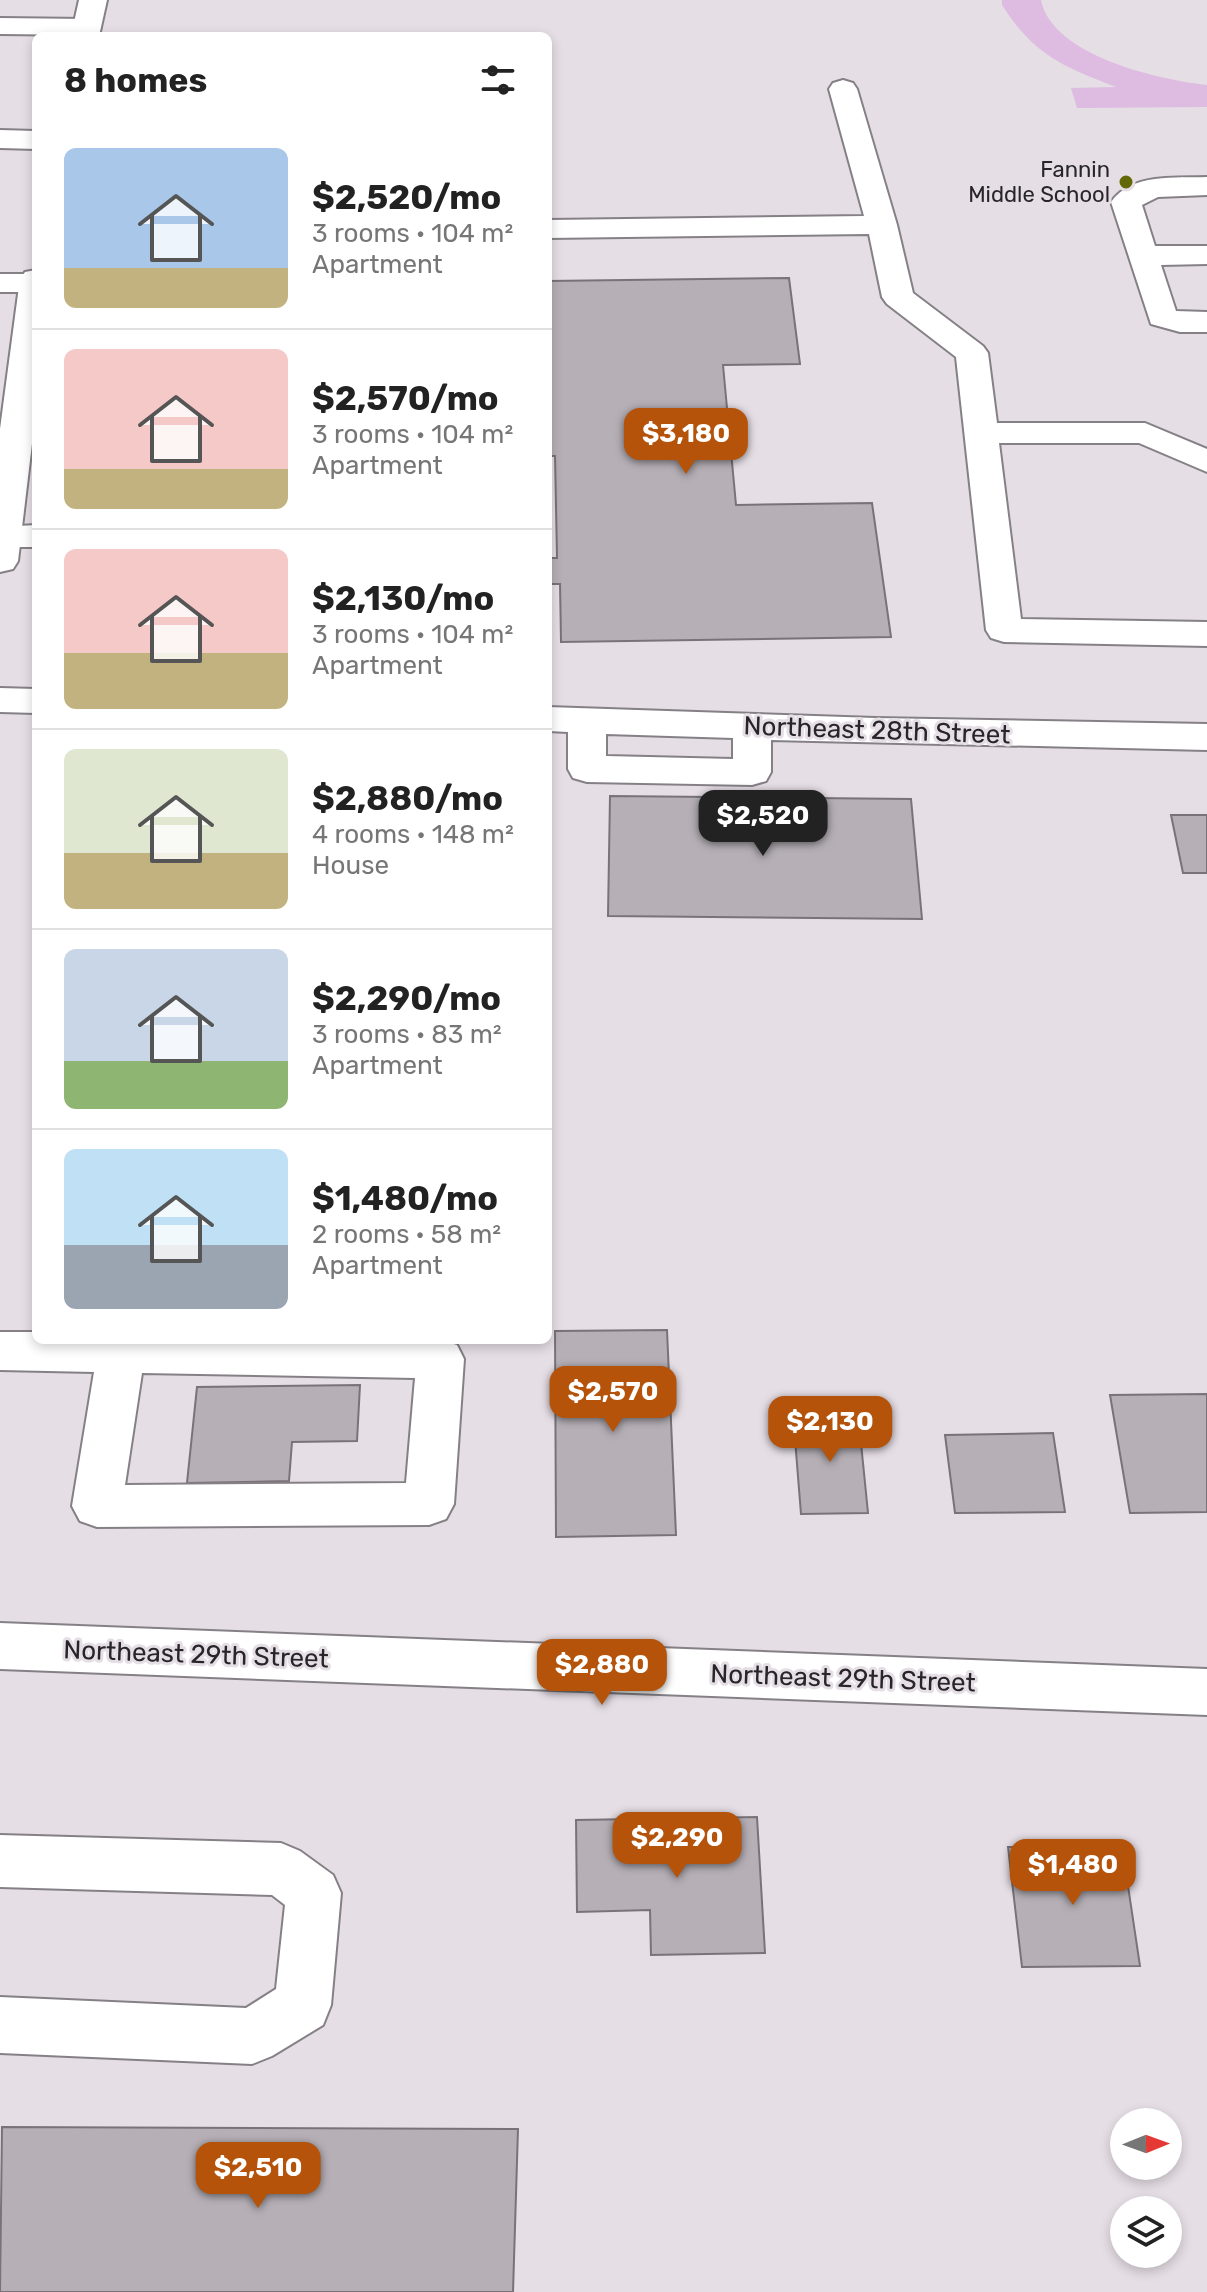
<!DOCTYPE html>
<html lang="en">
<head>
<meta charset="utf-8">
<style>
	body { margin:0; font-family:Rubik,sans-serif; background:#f2f2f2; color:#222; height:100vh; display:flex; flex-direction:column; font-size:30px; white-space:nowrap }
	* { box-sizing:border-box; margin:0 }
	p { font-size:26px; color:#767676 }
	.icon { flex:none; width:44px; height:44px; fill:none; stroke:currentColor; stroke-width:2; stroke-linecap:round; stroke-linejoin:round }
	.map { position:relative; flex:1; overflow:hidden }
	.sheet { position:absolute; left:32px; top:32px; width:520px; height:1312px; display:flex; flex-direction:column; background:#fff; border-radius:12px; box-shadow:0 4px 12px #0003 }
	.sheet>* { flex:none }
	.needle { width:52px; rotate:89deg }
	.controls { position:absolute; left:1110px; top:2108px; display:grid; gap:16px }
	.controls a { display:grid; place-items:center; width:72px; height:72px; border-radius:50%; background:#fff; box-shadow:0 4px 12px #0003; font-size:40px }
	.price { position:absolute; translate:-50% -68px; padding:0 18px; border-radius:16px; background:#b45309; color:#fff; font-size:26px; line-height:52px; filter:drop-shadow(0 2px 4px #0008) }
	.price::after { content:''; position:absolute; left:50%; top:48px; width:24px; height:18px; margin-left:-12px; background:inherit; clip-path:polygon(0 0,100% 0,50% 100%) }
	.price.active { background:#222; color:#fff }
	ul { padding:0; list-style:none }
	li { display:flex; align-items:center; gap:24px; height:200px; padding:0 32px }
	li+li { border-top:2px solid #e0e0e0 }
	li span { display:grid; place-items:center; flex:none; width:224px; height:160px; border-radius:12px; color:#555 }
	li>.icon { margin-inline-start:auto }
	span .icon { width:96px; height:96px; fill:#fffc; stroke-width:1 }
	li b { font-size:34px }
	h2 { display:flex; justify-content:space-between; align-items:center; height:96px; padding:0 32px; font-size:34px }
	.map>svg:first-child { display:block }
	.green { fill:#debbe1 }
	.building { fill:#b6b0b6; stroke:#797379; stroke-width:2 }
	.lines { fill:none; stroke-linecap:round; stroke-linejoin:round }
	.minor-casing { stroke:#858086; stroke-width:4 }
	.major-casing { stroke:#858086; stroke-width:4 }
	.minor { fill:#fff; fill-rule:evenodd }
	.major { fill:#fff; fill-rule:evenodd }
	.poi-dot { fill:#626807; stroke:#e5dee5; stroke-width:3 }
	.labels { text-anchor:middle; stroke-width:6; stroke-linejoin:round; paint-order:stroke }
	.far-poi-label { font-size:22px; fill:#272527; stroke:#e5dee5; text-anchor:end }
	.street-label { font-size:26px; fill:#272527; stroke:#e5dee5 }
</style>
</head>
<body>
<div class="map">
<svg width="1207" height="2292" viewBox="0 0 1207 2292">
	<rect width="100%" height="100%" fill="#e5dee5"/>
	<path class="green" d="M1002,0H1041C1052,56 1160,80 1207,85V107L1077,108L1071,88L1116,87C1062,66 1034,55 1002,5Z"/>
	<g class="building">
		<path d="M789,278L800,364L723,365L736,505L872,503L891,637L561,642L560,584H548V558H557L555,456H548V281Z"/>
		<path d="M610,796L911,799L922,919L608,916Z"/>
		<path d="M1171,815H1207V873H1183Z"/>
		<path d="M667,1330L676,1535L556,1537L555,1331Z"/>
		<path d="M360,1385L357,1441L292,1442L289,1481L187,1483L197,1387Z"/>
		<path d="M1207,1394V1512L1130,1513L1110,1395Z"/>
		<path d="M858,1413L868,1513L801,1514L793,1414Z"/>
		<path d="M1053,1433L1065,1512L955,1513L945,1435Z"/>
		<path d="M757,1817L765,1953L651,1955L650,1910L577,1912L576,1820Z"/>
		<path d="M1122,1846L1140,1966L1022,1967L1008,1847Z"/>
		<path d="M2,2127L518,2129L513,2292H0Z"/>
	</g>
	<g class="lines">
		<defs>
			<g id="minor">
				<path d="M0,18L87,19L97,21L101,27L97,33L87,35L0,34Z"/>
				<path d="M843,80L853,83L857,89L897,225L913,293L983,346L988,353L997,423H1145L1207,449V472L1139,443H999L1021,619L1207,622V646L1004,642L991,638L986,630L956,357L887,304L882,297L869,234L548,238V220L864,216L829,89L833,83Z"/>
				<path d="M0,130L36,131V149L0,148Z"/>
				<path d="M1207,177V195L1158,197L1142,205L1155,246H1207V264L1161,265L1176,311L1207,312V332H1180L1151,324L1111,202C1131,173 1176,178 1207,177Z"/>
				<rect x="0" y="274" width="36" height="18"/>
				<path d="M36,525V547H0V527Z"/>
				<path d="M0,688L36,689V713L0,712Z"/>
				<path d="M548,707L875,718L1207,724V750L771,740V772L766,781L752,785L587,782L573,778L568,769V732L548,731ZM606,734L733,738V759L606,756Z"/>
				<path d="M0,1332H36V1340H441L457,1345L464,1359L454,1504L446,1519L429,1525L97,1527L80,1521L72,1506L94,1372L0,1370ZM142,1373L415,1378L406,1483L125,1485Z"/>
				<path d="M0,1623L1207,1669V1715L0,1669Z"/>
				<path d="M0,1835L281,1843L300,1851L333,1875L341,1893L331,2005L323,2025L272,2056L252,2064L0,2053V1997L246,2008L276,1989L285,1905L272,1895L0,1887Z"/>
			</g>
			<g id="major">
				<path d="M79,0H107L99,36H71Z"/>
				<path d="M36,270V410L18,561L13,569L0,572V429L20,279L25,272Z"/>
			</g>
		</defs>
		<use href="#minor" class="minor-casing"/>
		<use href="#major" class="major-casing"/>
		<use href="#minor" class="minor"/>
		<use href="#major" class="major"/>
	</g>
	<circle class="poi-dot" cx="1126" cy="182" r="8"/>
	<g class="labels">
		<g class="far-poi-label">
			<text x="1110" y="177">Fannin<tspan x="1110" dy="25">Middle School</tspan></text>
		</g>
		<g class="street-label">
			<text transform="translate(877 730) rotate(2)" y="9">Northeast 28th Street</text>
			<text transform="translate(196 1654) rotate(2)" y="9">Northeast 29th Street</text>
			<text transform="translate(843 1678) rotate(2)" y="9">Northeast 29th Street</text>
		</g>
	</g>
</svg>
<div class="controls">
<a><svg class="needle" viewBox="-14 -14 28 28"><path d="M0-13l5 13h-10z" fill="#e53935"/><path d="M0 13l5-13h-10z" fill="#767676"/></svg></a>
<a><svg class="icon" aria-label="layers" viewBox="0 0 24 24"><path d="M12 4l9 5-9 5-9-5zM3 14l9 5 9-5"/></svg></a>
</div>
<b class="price" style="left:686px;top:476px">$3,180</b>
<b class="price active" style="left:763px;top:858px">$2,520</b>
<b class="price" style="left:613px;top:1434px">$2,570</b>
<b class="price" style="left:830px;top:1464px">$2,130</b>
<b class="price" style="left:602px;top:1707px">$2,880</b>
<b class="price" style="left:677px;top:1880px">$2,290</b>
<b class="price" style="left:1073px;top:1907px">$1,480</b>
<b class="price" style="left:258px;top:2210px">$2,510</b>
<section class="sheet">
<h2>8 homes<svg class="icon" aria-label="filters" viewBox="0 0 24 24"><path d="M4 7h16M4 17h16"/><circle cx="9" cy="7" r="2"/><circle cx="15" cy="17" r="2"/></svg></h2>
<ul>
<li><span style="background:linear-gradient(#a9c7e8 75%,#c2b280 0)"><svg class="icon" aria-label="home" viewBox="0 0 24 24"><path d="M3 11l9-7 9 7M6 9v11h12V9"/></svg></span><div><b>$2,520/mo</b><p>3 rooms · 104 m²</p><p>Apartment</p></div></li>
<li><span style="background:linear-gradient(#f6c9c9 75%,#c2b280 0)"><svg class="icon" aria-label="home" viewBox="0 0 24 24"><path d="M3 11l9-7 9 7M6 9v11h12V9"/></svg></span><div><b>$2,570/mo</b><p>3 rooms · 104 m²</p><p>Apartment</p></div></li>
<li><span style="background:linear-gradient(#f6c9c9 65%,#c2b280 0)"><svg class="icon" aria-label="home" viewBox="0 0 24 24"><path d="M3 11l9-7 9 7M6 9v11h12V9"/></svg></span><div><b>$2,130/mo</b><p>3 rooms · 104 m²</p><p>Apartment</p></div></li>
<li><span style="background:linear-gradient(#dfe7d0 65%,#c2b280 0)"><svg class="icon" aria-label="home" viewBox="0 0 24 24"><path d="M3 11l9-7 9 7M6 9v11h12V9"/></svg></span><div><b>$2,880/mo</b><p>4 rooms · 148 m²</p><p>House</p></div></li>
<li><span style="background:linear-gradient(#c9d6e8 70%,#8fb573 0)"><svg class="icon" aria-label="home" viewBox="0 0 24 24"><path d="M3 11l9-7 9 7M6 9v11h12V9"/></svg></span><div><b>$2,290/mo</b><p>3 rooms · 83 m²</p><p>Apartment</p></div></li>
<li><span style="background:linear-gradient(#bfe0f5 60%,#9aa5b1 0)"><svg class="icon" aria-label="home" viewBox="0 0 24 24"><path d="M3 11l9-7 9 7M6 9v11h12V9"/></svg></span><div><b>$1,480/mo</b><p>2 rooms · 58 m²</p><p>Apartment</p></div></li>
</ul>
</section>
</div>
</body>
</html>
